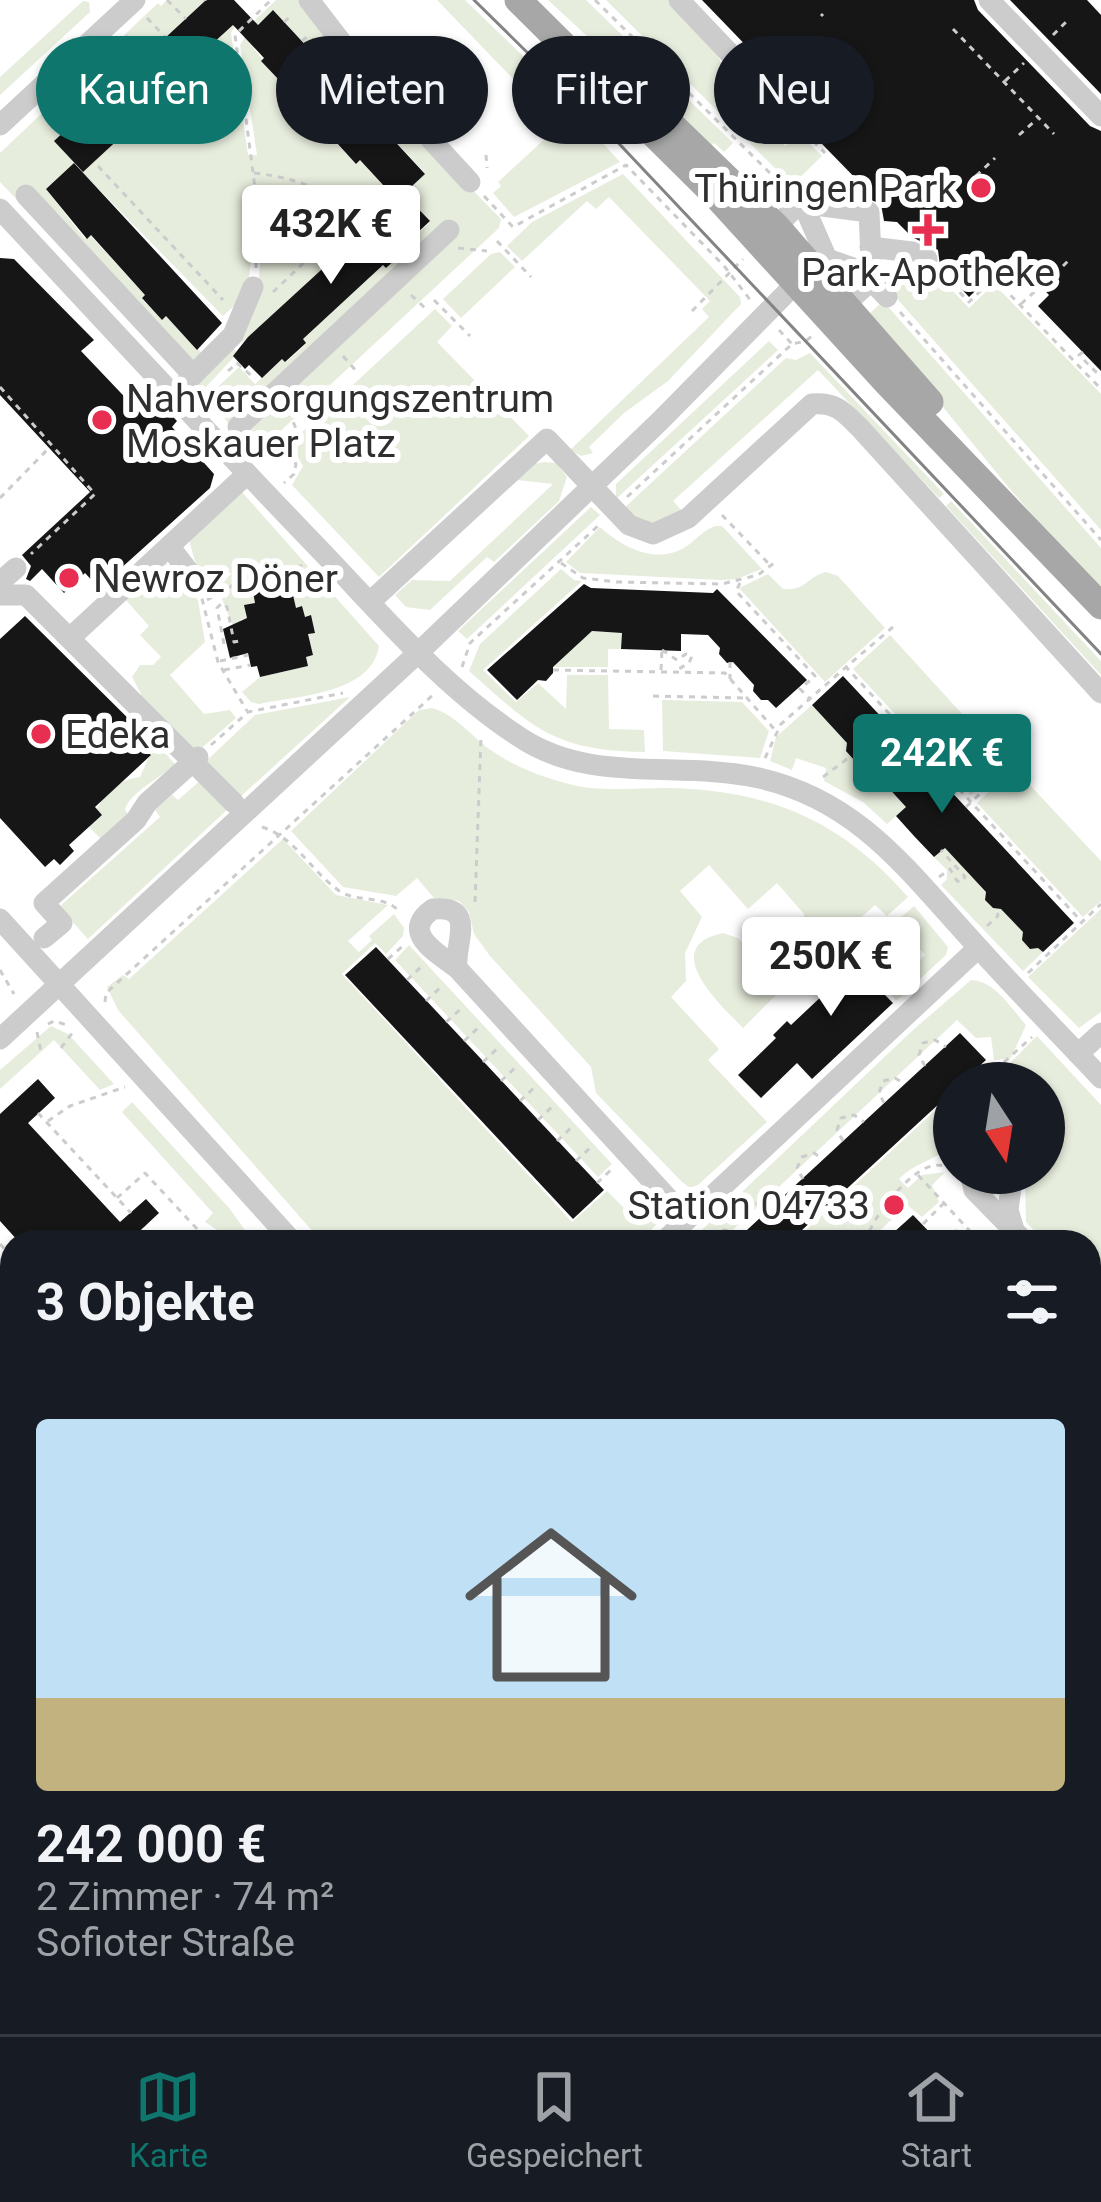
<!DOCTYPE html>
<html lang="de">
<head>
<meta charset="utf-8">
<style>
	body { margin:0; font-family:Roboto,sans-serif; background:#242831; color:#f1f3f6; height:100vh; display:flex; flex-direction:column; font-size:45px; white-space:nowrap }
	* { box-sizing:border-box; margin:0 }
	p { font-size:39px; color:#9ea1a6 }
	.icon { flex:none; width:66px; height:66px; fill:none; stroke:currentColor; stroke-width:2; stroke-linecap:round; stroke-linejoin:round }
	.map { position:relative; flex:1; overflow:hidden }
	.side { position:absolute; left:0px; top:1230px; width:1101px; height:804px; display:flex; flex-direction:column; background:#171b24; border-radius:36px 36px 0 0; box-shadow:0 3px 9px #0004 }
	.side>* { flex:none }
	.guide { position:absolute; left:36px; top:36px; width:1029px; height:108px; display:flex; gap:24px }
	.needle { width:78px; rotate:168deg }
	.tools { position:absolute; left:933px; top:1062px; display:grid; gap:24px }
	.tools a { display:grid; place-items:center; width:132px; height:132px; border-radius:50%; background:#171b24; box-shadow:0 3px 9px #0004; font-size:60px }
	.price { position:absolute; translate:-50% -102px; padding:0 27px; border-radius:12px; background:#fff; color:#222; font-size:39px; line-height:78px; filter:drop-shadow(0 3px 6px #0008) }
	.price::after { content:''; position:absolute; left:50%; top:72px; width:36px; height:27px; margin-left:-18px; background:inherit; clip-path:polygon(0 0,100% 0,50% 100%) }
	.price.current { background:#0f766e; color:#fff }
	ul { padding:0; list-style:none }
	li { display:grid; align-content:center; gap:24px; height:636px; padding:0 36px }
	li+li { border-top:3px solid #363941 }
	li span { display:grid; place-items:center; height:372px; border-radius:12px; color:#555 }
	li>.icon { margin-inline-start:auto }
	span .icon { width:216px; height:216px; fill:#fffc; stroke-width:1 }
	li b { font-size:51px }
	h2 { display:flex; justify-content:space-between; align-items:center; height:144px; padding:0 36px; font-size:51px }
	.tag { padding:0 42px; border-radius:54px; background:#171b24; box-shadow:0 3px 9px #0004; font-size:42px; line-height:108px }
	.tag.current { background:#0f766e; color:#fff }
	.dock { display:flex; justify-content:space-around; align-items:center; height:168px; border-top:3px solid #363941; background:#171b24; font-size:33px; color:#9ea1a6 }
	.dock a { display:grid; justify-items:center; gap:6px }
	.dock .current { color:#0f766e }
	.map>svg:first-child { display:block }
	.green { fill:#e7eddd }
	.building { fill:#161616 }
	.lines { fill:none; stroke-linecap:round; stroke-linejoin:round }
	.path { stroke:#ccc; stroke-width:3; stroke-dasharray:6 6; stroke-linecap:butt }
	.minor { stroke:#ccc; stroke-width:21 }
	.major { stroke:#a7a7a7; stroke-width:27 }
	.tram { stroke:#848484; stroke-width:3 }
	.poi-dot { fill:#e82f51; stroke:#fff; stroke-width:4.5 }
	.labels { text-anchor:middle; stroke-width:12; stroke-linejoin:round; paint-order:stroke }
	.poi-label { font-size:39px; fill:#2f2f2f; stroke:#fff; text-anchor:start }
</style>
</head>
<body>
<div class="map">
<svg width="1101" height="2034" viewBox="0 0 1101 2034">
	<rect width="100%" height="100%" fill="#fff"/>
	<g class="green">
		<path d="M167,0H206L55,141L74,163L46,189L85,239L90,235L145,295L142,299L161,319L166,316L213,365L232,347L238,353L201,392L0,182V153L158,3L161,6Z"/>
		<path d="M276,0H298L305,6L377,93L501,219L499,228L258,452L205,399L239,367L255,384L282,359L286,362L306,344L303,339L383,265L387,268L430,222L404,194L425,173L274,11L257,25L254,21Z"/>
		<path d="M437,0H465L604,134L599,139L620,162L514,217L493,193L501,186L498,182L548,136L536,123L546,113Z"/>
		<path d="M548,0H586L733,143L724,152L714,143L708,148Z"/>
		<path d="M606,0H672L711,41L725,72L720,78L785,146L802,136L822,156L792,185Z"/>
		<path d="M83,1L89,2L90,12L0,95V77Z"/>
		<path d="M241,17L231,33L248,155H257L240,45L245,37L279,81L284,78L340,138L336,143L355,163L360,160L397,200L241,344L259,276L262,243H253L247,294L223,316L79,169L180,74L184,78L205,59L201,54Z"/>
		<path d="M623,174L740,297L741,304L668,381L624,413L589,447L593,453L581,456L570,450L709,317L702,309L710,301L609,197L596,209L587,201L522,261L507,246L532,222Z"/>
		<path d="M500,252L515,267L461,318L443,299L491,254Z"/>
		<path d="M925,262L969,308L994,284L1101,394V530L892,293Z"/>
		<path d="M883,301L1101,548V593L1009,488L868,315Z"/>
		<path d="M435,309L452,326L437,342L529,436L379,577L292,485L303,466L290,443Z"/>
		<path d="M769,341L778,350L616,499V484Z"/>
		<path d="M810,353L944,494L939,498L818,370L673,501L683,512L650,525L623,509L786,358L796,360Z"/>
		<path d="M545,462L556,463L567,477L559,501L494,562L487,557L430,610L406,607L395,595L412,580L450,581L553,484L516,480L532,464Z"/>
		<path d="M241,491L379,646C372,694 296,696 259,704L251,702L242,692L260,677L308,666L306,657L313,655L308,634L315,632L311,616L305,617L296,608L293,595L283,597L280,586L253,592L255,603L245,605L247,618L240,620L242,630L233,626L217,587L231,574L221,565L207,578L196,565L189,540Z"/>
		<path d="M951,501L1101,661V675L946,506Z"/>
		<path d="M591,507L600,515L467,639L458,631Z"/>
		<path d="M715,526H722L762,569L737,579L721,580L580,573L566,562L600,527C621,546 653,564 682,549C695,542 701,531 715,526Z"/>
		<path d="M165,562L198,600L205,642L170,675L204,714L230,710L236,718L195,754L136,699L141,694L132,677L140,665H153L161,657L140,635L149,626L125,599Z"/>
		<path d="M561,569L574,580L582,581L483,670L516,702L538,683L566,709L567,675H608L609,729L644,730L645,752C555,751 534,729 469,671L480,644Z"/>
		<path d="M826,572L838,576L885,628L825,682L739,588L768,574L783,589C807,591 806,577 826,572Z"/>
		<path d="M592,631L622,633L621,649H608V667H553Z"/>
		<path d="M890,635L1006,762L971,795L853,669Z"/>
		<path d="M350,697L238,799L204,763L255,715Z"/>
		<path d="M662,700L742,702L769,731L760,758L663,751Z"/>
		<path d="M812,705L847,743L855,761H864L906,807L887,824L863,802L824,781L826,768L796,758L792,770L770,761L776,737Z"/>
		<path d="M432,708C455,714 473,738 492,751C515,767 542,777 569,784C600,793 638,787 671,788C772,791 841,821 908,897L887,916L875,905L818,956L802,939L804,914L777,883L748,909L709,865L680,891L702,917L685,953L686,981L671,997L719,1049L708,1060L767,1122L698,1185L690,1188L681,1181L596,1093L591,1067L490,956L474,934L469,912L459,901L434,898L417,878L396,896L343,887L291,831L419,710Z"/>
		<path d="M159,739L167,748L164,752L175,764C159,779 129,793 125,810L128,814L101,839L89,827C96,803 114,779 140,777L150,755L146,751Z"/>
		<path d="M1014,768L1101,861V901L1083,917L977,803Z"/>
		<path d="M202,779L230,807L88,939L59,907L160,817L155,810L172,795L178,800Z"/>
		<path d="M283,839L336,895L388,905L348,941L359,952L372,940L369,936L394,914L404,928L403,936L386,954L375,943L342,974L572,1222L607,1191L629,1213L644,1200L655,1212L656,1225L638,1242H322L118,1010L107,987L123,975L129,979Z"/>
		<path d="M945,848L986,892L985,900L993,908H1001L1043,952L1023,971L941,885L947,879V870L934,857Z"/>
		<path d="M914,906L948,947L946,955L896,1001L888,990L925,955L896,922Z"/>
		<path d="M1101,909V1012L1079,1028L1028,977Z"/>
		<path d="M723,933L738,938L782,989L743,1028C721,1005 657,947 723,933Z"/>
		<path d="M409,945L612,1164L598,1177L395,960Z"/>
		<path d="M971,980C995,981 1011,1008 1026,1025L1011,1058L994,1060L991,1037L976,1038L957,1020L720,1242H689L913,1030Z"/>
		<path d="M51,1026L68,1034L114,1084L100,1090L54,1040L0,1089V1070Z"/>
		<path d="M1037,1036L1101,1105V1302L1089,1289V1242H1045L1026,1222L1025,1173H1044V1083H990Z"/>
		<path d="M954,1093V1143C936,1161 917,1161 899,1179L908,1188L922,1175L945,1172L932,1185L939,1202L922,1217L907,1205L873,1237L877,1242H793Z"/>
		<path d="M132,1102L230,1209L253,1242H236L205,1222L213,1213L122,1112Z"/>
		<path d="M0,1750H12V2022H145L138,2034H0Z"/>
		<path d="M343,2022H615L599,2034H363Z"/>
	</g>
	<g class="building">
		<path d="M206,0H234L258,25L273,10L425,174L397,200L360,160L356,164L336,142L340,138L284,78L280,81L261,61L264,58L233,25L201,54L205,58L184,78L180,74L120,130L124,134L83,172L54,141Z"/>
		<path d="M702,0H974L978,10L1090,126L1101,131V371L1038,306L1049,295L1012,256L969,297L940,266L938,250L912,237L897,222L884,221L881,204L861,196V184L788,109L822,76L783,36L759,59Z"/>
		<path d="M1010,0H1087L1101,15V94Z"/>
		<path d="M74,163L222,323L197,350L166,316L162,320L142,298L145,295L91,235L87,239L46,189Z"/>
		<path d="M404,194L430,221L404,245L408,248L386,268L383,265L303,339L306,343L285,362L282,359L262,378L249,365L245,369L233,356L248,337Z"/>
		<path d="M0,258L14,259L94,340L81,351L139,412L154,397L177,421L172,427L214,474L210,488L99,588L85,573L64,593L42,569L30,581L26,579L31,566L22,555L90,492L0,395Z"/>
		<path d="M584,584L591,588L713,593L717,589L807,680L776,708L768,700H761L753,691L754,685L733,662L727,663L719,654L720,648L708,635L681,634V651L621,649L622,633L592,631L553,667V673L546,681L538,680L517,700L487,670Z"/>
		<path d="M281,586L283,597L293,595L296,608L302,606L305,617L311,615L315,633L308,634L313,655L306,657L308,666L260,677L257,666L251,667L248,653L230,658L223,629L247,618L244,605L255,603L253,592Z"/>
		<path d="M25,616L154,744L146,751L151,755L95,807L102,815L69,845L74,851L60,865L54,859L45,867L0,818V639Z"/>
		<path d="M843,676L1074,923L1043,952L1038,948L1030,949L1022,940L1023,932L1001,909L993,908L985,900L986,892L945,848L934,857L914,836L896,816L906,807L864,761H855L846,751L847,743L812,705Z"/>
		<path d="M891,931L914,956L879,989L893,1003L812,1079L797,1063L761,1098L738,1075L776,1038L773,1035L787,1021L791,1025L841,978L836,974L850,960L855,966Z"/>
		<path d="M376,947L604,1190L573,1219L345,975Z"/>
		<path d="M960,1033L986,1060L961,1083H954V1090L789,1242H734Z"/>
		<path d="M38,1079L55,1098L28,1123L120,1222L146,1199L159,1213L128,1242H19L0,1221V1114Z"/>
		<path d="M913,1215L939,1242H883Z"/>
	</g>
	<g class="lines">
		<g class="path">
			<path d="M167,0L186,19"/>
			<path d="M205,0V1"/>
			<path d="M595,0L773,176"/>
			<path d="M821,16L823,14"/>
			<path d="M147,18L166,38"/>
			<path d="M284,22L293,14"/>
			<path d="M953,29L1054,134"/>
			<path d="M1053,35L1070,18"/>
			<path d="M126,36L145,57"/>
			<path d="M302,41L310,34"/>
			<path d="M105,56L125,76"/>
			<path d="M85,74L104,95"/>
			<path d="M1005,81L1024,63"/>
			<path d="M64,94L84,114"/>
			<path d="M45,112L64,132"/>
			<path d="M788,115L825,153"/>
			<path d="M1019,135L1037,119"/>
			<path d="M486,155L487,168"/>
			<path d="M98,166L223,300"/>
			<path d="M254,173C305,179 330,192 367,227"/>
			<path d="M976,176L995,158"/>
			<path d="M484,196L513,227L626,165L725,267L751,301"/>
			<path d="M497,241L531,277"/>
			<path d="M458,248L487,251"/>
			<path d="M1063,266L1069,260"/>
			<path d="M256,268L257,203L235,35L271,0"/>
			<path d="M943,275L969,302L994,278L1101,389"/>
			<path d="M273,292L370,200"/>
			<path d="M411,295L425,308"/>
			<path d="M434,300L470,336"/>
			<path d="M1021,304L1041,286"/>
			<path d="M692,311L743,259"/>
			<path d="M900,312L1101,540"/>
			<path d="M779,330L792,344"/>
			<path d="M1083,352L1079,355L1101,377"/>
			<path d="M343,356L357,372"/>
			<path d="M228,371L237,363L255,379"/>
			<path d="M0,387L95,494L31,554"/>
			<path d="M289,411L296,429"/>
			<path d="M282,442L296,464L294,474L284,483"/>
			<path d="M627,497L792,344L806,341L813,335"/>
			<path d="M0,498L50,447"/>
			<path d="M722,515L769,564"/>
			<path d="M561,563L583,578L617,582L722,584L758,575L778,560"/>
			<path d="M740,583L736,591L815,676L800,689L810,699"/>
			<path d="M199,587L218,662L247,711"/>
			<path d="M207,600L235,584L304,565"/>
			<path d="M893,627L846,667L1082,922"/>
			<path d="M224,644L217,608L222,603L227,607L234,642L239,641"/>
			<path d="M662,650L677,660L686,654L692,656L689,663L677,670"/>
			<path d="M220,661L248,655"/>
			<path d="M730,662V679"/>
			<path d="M462,667L470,643L599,525"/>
			<path d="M224,670L250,665"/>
			<path d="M553,670L725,673L775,730"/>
			<path d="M661,670L662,650"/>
			<path d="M653,696L745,698"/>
			<path d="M211,745L248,712L343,693"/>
			<path d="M765,758L781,724L845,668"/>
			<path d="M823,777L851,756"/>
			<path d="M966,807L1017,759"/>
			<path d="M262,827C296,838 310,870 338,890C357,904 384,893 401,913"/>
			<path d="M939,877L950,869L957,881L962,882L965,877L941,850"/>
			<path d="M475,902L481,737"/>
			<path d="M987,926L998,916L997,909"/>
			<path d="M388,959L404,945"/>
			<path d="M0,970L14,994"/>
			<path d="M1028,973L1101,904"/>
			<path d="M407,980L423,965"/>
			<path d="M426,1001L442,986"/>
			<path d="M105,1002L106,993L117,983L434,694"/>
			<path d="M446,1022L462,1008"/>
			<path d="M48,1024L54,1021L67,1025"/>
			<path d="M37,1032L41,1052"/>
			<path d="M464,1041L480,1026"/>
			<path d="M61,1048L73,1032"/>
			<path d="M483,1062L499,1047"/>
			<path d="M925,1066L919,1055L923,1043L935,1040L946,1047"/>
			<path d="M995,1070L1032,1037"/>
			<path d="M501,1081L517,1066"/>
			<path d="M982,1083L990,1075"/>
			<path d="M520,1101L536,1086"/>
			<path d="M884,1103L879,1093L883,1081L895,1078L905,1084"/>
			<path d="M38,1113L131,1213"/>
			<path d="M538,1120L554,1105"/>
			<path d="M48,1121L70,1106L125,1087"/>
			<path d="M557,1141L573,1126"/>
			<path d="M843,1141L837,1130L841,1118L854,1115L864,1122"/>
			<path d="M576,1161L592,1146"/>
			<path d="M945,1164L954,1151"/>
			<path d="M918,1175L980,1242"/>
			<path d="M803,1179L797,1168L802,1157L814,1153L823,1159"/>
			<path d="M597,1183L613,1168"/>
			<path d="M117,1198L145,1173L198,1230L223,1242"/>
			<path d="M762,1216L756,1206L761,1194L773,1190L782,1198"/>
			<path d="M923,1224L943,1204"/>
			<path d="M716,1242L724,1230L740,1233"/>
			<path d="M866,1242C869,1221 909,1170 932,1166C940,1164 945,1166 952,1168"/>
			<path d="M944,1242L962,1226"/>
			<path d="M0,1244L12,1257"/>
			<path d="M1089,1359L1101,1372"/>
			<path d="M1093,1407L1101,1400"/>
			<path d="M1089,1656L1101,1644"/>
			<path d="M1089,1690L1101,1703"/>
			<path d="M1090,1691L1101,1682"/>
			<path d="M1089,1739L1101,1728"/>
			<path d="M1089,1747H1101"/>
			<path d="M0,1761L12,1760"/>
			<path d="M0,1905L12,1906"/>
			<path d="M0,1998L12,1999"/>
			<path d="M22,2022L24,2034"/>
			<path d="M391,2022L400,2034"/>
			<path d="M493,2022L499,2034"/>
			<path d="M656,2022L668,2034"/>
			<path d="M559,2034L603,2022"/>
		</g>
		<g class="minor">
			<path d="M309,0L342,43L470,182"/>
			<path d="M679,0L775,101L793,84"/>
			<path d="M989,0L1101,116"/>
			<path d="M0,125L135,0"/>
			<path d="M787,190L807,213L827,259L862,271L887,297"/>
			<path d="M26,195L193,375"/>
			<path d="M0,209C107,324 214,440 323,553C385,618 445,689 521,738C593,785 679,760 759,778C861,801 910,874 977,946C1017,991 1060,1034 1101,1078"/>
			<path d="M780,223L799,203L869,212L872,280L852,298"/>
			<path d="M870,247L912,252L927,259"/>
			<path d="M188,380L233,335L253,287"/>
			<path d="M238,427L449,230"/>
			<path d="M169,546L189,572"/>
			<path d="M0,582L16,568"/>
			<path d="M0,595H26L234,803"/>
			<path d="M370,602L547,439L629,525L653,534L688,518L812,404C836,402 844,412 860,428L1101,693"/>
			<path d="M70,638L247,474"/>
			<path d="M0,919L293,1242"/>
			<path d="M44,938L62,923L44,903L136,820L147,803L198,757"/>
			<path d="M457,968C454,944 478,905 433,909C399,932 437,953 457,968L687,1219"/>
			<path d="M0,1039L419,652L660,421L804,275"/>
			<path d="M1078,1054L1101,1033"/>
			<path d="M970,1173L974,1190L1025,1242"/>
			<path d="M1013,1173L1008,1210L1014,1230"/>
			<path d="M663,1242L978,948"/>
			<path d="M1089,1313L1101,1326"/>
			<path d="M1089,1611L1101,1600"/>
			<path d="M906,2022L915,2034"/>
			<path d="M198,2025L214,2034"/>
			<path d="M717,2034L731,2022"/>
		</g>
		<g class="major">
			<path d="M518,0L717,197L886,382L1101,606"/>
			<path d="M614,69L776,226L930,402"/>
		</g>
		<path class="tram" d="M474,0L609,133L1101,654"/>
	</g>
	<g class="poi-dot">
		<circle cx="981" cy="188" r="12"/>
		<path d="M922 212h12v12h12v12h-12v12h-12v-12h-12v-12h12z"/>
		<circle cx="102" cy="420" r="12"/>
		<circle cx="69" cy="578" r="12"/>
		<circle cx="41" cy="734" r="12"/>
		<circle cx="894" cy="1205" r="12"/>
	</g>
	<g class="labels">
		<g class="poi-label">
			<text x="957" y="202" text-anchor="end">Thüringen Park</text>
			<text x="928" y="286" text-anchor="middle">Park-Apotheke</text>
			<text x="126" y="412">Nahversorgungszentrum<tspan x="126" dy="45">Moskauer Platz</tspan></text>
			<text x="93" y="592">Newroz Döner</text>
			<text x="65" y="748">Edeka</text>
			<text x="870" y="1219" text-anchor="end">Station 04733</text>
		</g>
	</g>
</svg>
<div class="tools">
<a><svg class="needle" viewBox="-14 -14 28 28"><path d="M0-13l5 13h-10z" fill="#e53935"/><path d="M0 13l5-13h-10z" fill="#9ea1a6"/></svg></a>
</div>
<b class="price" style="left:331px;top:287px">432K €</b>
<b class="price current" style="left:942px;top:816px">242K €</b>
<b class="price" style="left:831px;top:1019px">250K €</b>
<div class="guide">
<a class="tag current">Kaufen</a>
<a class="tag">Mieten</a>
<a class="tag">Filter</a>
<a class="tag">Neu</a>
</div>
<section class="side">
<h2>3 Objekte<svg class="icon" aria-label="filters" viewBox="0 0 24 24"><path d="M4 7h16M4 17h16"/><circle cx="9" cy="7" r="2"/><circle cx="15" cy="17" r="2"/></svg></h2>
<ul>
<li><span style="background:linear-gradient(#bfe0f5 75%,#c2b280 0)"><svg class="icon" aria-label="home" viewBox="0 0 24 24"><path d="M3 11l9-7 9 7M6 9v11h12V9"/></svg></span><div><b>242 000 €</b><p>2 Zimmer · 74 m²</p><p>Sofioter Straße</p></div></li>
</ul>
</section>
</div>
<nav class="dock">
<a class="current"><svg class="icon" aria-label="map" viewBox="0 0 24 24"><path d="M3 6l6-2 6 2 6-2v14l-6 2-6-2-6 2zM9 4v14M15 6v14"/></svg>Karte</a>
<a><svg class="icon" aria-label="saved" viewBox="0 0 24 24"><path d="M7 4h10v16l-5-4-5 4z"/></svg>Gespeichert</a>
<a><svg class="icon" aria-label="home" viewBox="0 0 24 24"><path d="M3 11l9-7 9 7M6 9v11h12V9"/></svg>Start</a>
</nav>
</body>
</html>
